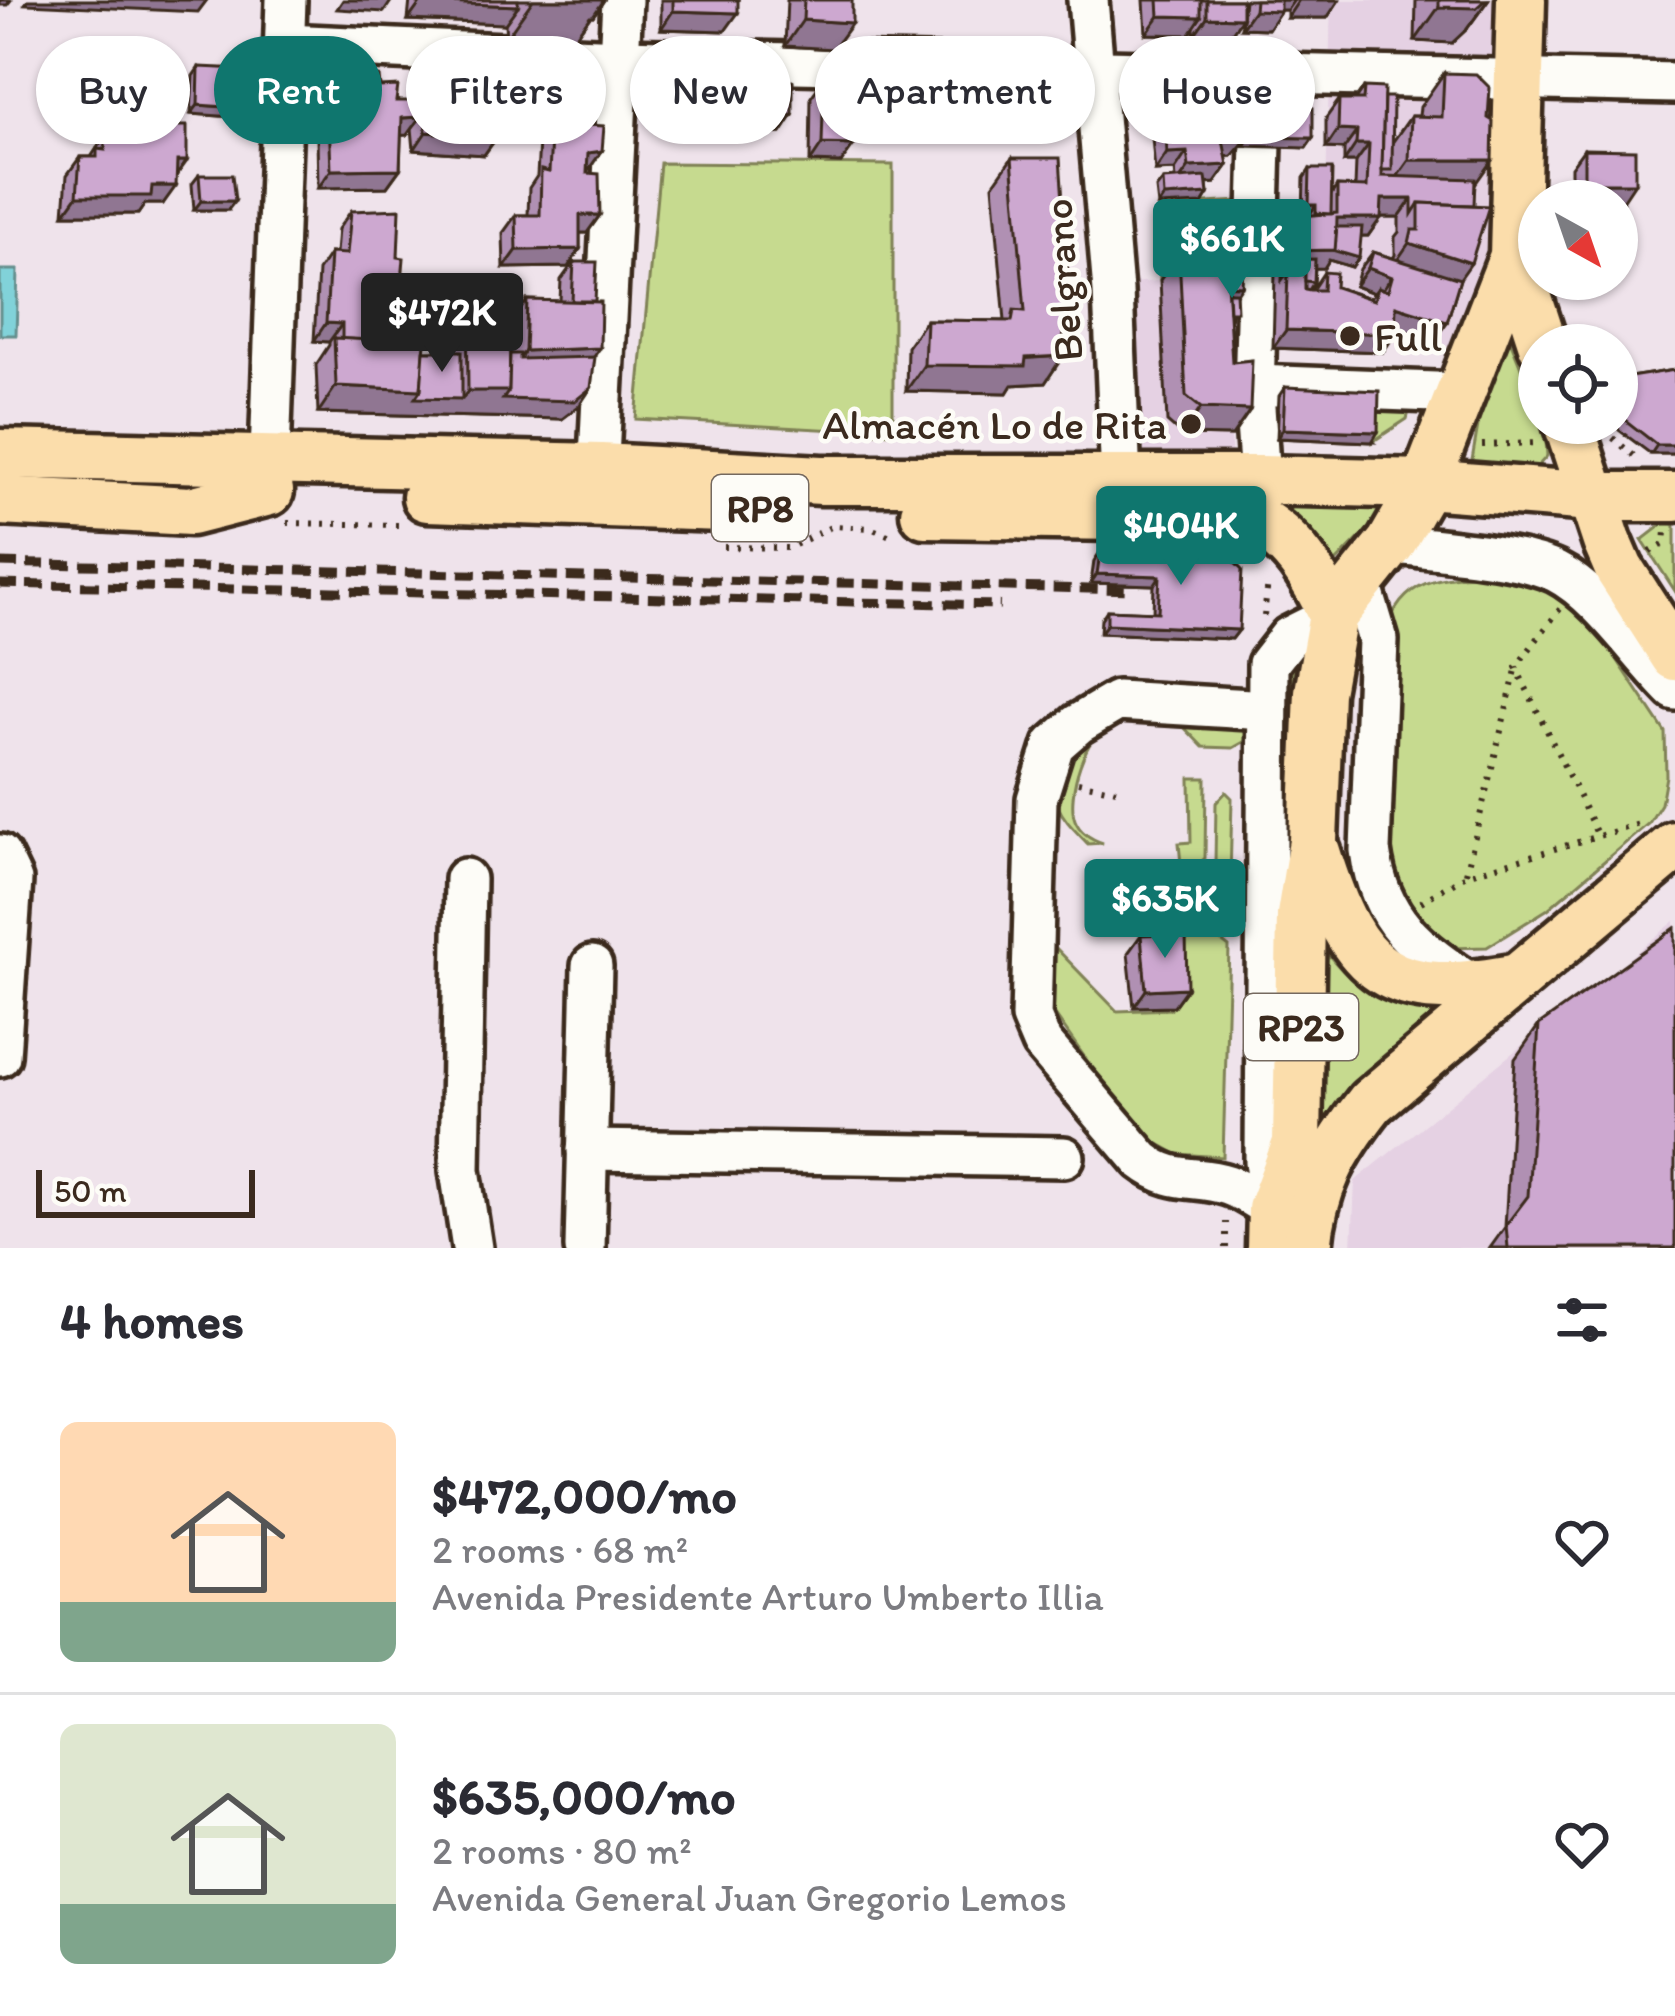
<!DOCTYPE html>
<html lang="en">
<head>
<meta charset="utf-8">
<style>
	body { margin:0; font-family:Itim,sans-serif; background:#f2f2f3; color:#2b2b33; height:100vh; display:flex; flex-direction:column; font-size:45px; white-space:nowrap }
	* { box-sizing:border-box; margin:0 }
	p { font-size:39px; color:#7c7c81 }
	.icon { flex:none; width:66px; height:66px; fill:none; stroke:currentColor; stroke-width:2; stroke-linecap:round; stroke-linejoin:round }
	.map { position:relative; height:1248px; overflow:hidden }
	.panel { display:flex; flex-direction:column; background:#fff; flex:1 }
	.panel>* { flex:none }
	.banner { position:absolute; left:36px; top:36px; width:1605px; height:108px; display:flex; gap:24px }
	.needle { width:78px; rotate:140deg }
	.fabs { position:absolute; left:1518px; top:180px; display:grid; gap:24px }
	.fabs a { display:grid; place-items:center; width:120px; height:120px; border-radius:50%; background:#fff; box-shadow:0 3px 9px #0004; font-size:60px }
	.scale { position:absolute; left:36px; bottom:30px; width:219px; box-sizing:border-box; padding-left:12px; border:6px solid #3b2a1e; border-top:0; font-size:33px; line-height:42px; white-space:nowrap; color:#3b2a1e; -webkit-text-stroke:9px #fdfcf7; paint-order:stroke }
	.price { position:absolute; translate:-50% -102px; padding:0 27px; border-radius:12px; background:#0f766e; color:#fff; font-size:39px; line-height:78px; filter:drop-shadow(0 3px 6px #0008) }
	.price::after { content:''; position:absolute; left:50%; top:72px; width:36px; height:27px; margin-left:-18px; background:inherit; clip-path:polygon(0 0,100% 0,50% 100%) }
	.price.current { background:#222; color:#fff }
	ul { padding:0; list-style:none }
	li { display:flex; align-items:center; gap:36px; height:300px; padding:0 60px }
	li+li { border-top:3px solid #e1e1e2 }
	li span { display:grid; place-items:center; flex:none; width:336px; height:240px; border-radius:18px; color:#555 }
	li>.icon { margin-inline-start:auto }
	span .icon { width:144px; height:144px; fill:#fffc; stroke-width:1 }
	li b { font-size:51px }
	h2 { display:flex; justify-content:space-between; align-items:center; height:144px; padding:0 60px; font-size:51px }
	.tag { padding:0 42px; border-radius:54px; background:#fff; box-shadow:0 3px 9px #0004; font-size:42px; line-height:108px }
	.tag.current { background:#0f766e; color:#fff }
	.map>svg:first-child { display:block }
	.built { fill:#e5d1e3 }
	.green { fill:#c6da8f; stroke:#808256; stroke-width:3 }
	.water { fill:#81d2d9; stroke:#658f8e; stroke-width:3 }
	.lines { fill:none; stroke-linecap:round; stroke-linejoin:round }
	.minor-casing { stroke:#3b2a1e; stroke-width:48 }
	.major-casing { stroke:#3b2a1e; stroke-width:57 }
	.path { stroke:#3b2a1e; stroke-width:6; stroke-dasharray:3 9; stroke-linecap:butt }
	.minor { stroke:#fdfcf7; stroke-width:39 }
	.major { stroke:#fbddab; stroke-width:48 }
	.rail { stroke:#3b2a1e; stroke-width:9; stroke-dasharray:18 9; stroke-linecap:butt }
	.wall { fill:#b090b3; stroke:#3b2a1e; stroke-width:3; fill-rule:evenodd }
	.shaded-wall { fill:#907692; stroke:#3b2a1e; stroke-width:3 }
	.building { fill:#cda8d0; stroke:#3b2a1e; stroke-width:3 }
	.poi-dot { fill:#3b2a1e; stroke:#fdfcf7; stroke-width:4.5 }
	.labels { text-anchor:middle; stroke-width:9; stroke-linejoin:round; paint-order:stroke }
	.shield { fill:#fdfcf7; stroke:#75695f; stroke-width:3 }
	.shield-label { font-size:39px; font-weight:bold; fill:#3b2a1e }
	.street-label { font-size:42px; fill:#3b2a1e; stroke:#fdfcf7 }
	.poi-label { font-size:42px; fill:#3b2a1e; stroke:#fdfcf7; text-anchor:start }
</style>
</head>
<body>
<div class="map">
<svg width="1675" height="1248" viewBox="0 0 1675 1248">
	<rect width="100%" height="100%" fill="#efe3eb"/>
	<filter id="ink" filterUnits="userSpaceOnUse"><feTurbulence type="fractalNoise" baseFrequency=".00833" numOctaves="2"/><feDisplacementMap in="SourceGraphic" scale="24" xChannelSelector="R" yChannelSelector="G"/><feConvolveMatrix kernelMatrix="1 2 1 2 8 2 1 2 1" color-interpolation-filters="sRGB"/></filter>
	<g filter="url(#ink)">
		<g class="built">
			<path d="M1331,0H1521L1520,79L1476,355L1323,305Z"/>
			<path d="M1236,276L1230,480L1121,482L1112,284Z"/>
			<path d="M1675,921V1248H1352L1355,1181Z"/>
		</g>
		<g class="green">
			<path d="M660,163L893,165V433L636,419Z"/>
			<path d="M1239,201L1236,276L1160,280L1158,206Z"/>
			<path d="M1509,338L1539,411V423L1545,425L1547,456L1537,467L1471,466L1481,408Z"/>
			<path d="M1411,405L1407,419L1372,442L1374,415L1381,408Z"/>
			<path d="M1270,501H1389L1379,518L1335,563L1305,526Z"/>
			<path d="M1664,523L1675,524V591L1642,540Z"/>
			<path d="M1506,574L1552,588L1606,643L1665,732L1666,776L1661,804L1649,823L1548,909L1487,947L1449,948L1387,890L1385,634C1403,571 1452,576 1506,574Z"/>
			<path d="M1294,658L1284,1116L1285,666Z"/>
			<path d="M1120,716L1254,720L1249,739L1233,748L1203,747L1178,721C1159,721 1131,715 1113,721C1085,731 1066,796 1075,820C1080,833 1091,839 1103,843L1088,844C1077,832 1064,821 1058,806C1040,760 1077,720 1120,716Z"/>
			<path d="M1190,778H1206L1205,858L1193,869L1181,864L1179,843L1191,842Z"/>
			<path d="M1226,792L1232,798L1229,921L1219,928L1214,923L1216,803Z"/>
			<path d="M1165,865L1163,925H1127L1129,866Z"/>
			<path d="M1192,884L1204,895L1203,924L1201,928L1186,930L1177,925L1179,891Z"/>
			<path d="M1183,939H1219L1229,947L1223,1157L1177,1154L1139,1133L1131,1123L1055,1015L1049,1001L1050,942L1117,1011L1171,1009Z"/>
			<path d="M1320,944C1355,990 1381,1006 1438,1014L1297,1186L1321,1121Z"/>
		</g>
		<path class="water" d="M0,270H18L16,335H0Z"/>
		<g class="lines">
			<defs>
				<g id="minor">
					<path d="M1088,0L1113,291L1121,482"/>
					<path d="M285,44L620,59L1675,83"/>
					<path d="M1254,385L1461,393"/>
					<path d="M1260,480L1254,393L1263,72"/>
					<path d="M269,486L286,0"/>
					<path d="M597,498L622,0"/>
					<path d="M1391,543C1436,550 1518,554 1556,572C1600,594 1640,656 1675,690"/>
					<path d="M1361,583L1378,640L1370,850C1379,921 1418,949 1474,986"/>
					<path d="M1267,710L1117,701L1078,724L1054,745L1037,799L1031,1017L1042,1043L1142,1160C1174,1185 1194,1174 1228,1185C1243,1190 1258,1201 1272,1209"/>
					<path d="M0,855L12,880L0,1056"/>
					<path d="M465,879L460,1170L472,1248"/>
					<path d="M587,1150L1064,1157"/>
					<path d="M1272,1209L1265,1162L1268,664L1289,637L1333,615"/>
					<path d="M585,1248L592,966"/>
				</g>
				<g id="major">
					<path d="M1514,256L1543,345"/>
					<path d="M1568,423L1607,541L1619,569L1675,656"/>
					<path d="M0,454L601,468L822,480H1260L1425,484L1592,497H1675"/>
					<path d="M427,497L723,507"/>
					<path d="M0,501L191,511L269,491"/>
					<path d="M925,513L1253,518C1294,541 1313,573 1333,615"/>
					<path d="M1316,852C1354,976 1390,1002 1518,978"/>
					<path d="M1271,1248L1272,1209L1297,1143L1301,915L1313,841L1319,692L1333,615L1391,543L1425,484L1514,256L1521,0"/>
					<path d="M1307,1248C1312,1187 1334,1149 1371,1102L1675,846"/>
				</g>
			</defs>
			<use href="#minor" class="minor-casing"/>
			<use href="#major" class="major-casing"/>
			<g class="path">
				<path d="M1613,438L1640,461"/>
				<path d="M1482,445L1538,443"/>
				<path d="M287,523L400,525"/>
				<path d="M724,547L789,548L833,526L870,528L896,538"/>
				<path d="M1650,552L1664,544L1665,531"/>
				<path d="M1560,609L1516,667L1598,836"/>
				<path d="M1264,616L1268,582"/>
				<path d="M1078,782L1116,790"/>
				<path d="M1466,873L1516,670"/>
				<path d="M1421,902L1466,875L1639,824"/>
				<path d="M1226,1248V1222"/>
			</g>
			<use href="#minor" class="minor"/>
			<use href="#major" class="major"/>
			<g class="rail">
				<path d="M0,563L1133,590"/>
				<path d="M0,584L1000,605"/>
			</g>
		</g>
		<g class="wall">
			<path d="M410,0H604L593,16H590L574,38H506L505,24L408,20Z"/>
			<path d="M661,0H738L725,31L661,29Z"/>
			<path d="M787,0H852L833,49L785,46Z"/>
			<path d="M1144,0H1242V18L1230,36L1194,35V27L1189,35L1146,34Z"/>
			<path d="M1244,0H1339L1327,18H1287V10H1281L1268,29L1241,28Z"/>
			<path d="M1416,0H1488L1467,29L1452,43L1415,41Z"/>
			<path d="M199,67L240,108L234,117L191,114L193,76Z"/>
			<path d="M456,71L469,83L486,91L497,137L484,155L414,150L412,128L427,110L426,100L439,82H448Z"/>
			<path d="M1444,73L1475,184L1460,279L1447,322L1434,340L1395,328V334L1383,352L1273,348L1276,235L1289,217L1310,215L1303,214L1304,178L1310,169L1331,195L1337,186L1355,187L1356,162H1344V149L1326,148V118L1339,100H1355L1364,87L1384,97L1392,143L1411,116H1419L1420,107ZM1381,217H1399V232L1395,237V255L1393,258L1373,252L1360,269L1355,286L1374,293L1370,298L1335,287L1324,272L1312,290H1309L1314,282L1315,268H1324L1329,260L1352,267L1361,236H1368Z"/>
			<path d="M347,77L380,87L420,117L407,135H401L400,169L387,187L318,188L317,137L329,119H334L335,95Z"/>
			<path d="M824,79L856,136H853L841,163L810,162L811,97Z"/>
			<path d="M679,80L701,134L667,132L666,98Z"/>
			<path d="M762,82L793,115L781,133L751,135L749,100Z"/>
			<path d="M1231,93L1249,105L1313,138L1306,148L1243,144L1232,156H1226L1228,165L1215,183L1207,184L1208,194L1202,204L1158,206L1156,189L1163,180L1176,179L1175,170L1155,171L1152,138L1165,120H1172L1183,103L1226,100Z"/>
			<path d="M552,123L602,151L587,169L600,215L587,233H580V249L568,267L504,268L503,233L516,215H528L529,188L537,176L539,141Z"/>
			<path d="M145,126L176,176L163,204H145L138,214H64L67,175L80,157H91L105,136H128L132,131H141Z"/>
			<path d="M1584,149L1623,201L1571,200V167Z"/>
			<path d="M1012,158L1063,328V356L1045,383L1012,385L1007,393L906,391L907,347L926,320L1005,321L993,185Z"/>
			<path d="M199,175L228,210H194L192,184Z"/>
			<path d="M351,211L397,341L424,351H449V322L467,296L511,324L527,300L560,301L561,280L574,262L594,357L579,406L562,419L318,413L316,365L329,345V342L314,341L318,271L330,253H336L338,229Z"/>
			<path d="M1179,254L1226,268L1236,294L1230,320L1232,358L1250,410L1232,436L1182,435L1167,422L1160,280Z"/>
			<path d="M1675,370V454H1651L1619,430L1617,422V379Z"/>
			<path d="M1285,387L1372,442L1277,438L1279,396Z"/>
			<path d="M1149,544L1203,557L1239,630L1232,639L1100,633L1101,619L1107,610L1153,612L1154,585L1091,583L1094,561L1100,552L1142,554Z"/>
			<path d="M1141,935L1187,988L1174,1006L1134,1007L1128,953Z"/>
			<path d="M1539,1025L1675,1248H1490L1505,1227L1515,1059Z"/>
		</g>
		<g class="shaded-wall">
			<path d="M0,0H11L7,5H0Z"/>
			<path d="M28,0H207L198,12L25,4Z"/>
			<path d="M343,0H392L384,12L337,9Z"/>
			<path d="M533,0H604L593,16H590L574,38H506Z"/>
			<path d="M1280,0H1294L1287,10H1281L1268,29L1241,28L1254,10Z"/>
			<path d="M1299,0H1339L1327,18H1287Z"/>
			<path d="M1488,0L1467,29L1452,43L1415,41L1439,7Z"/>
			<path d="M421,2L518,6L505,24L408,20Z"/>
			<path d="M673,11L738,13L725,31L661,29Z"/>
			<path d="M1159,16L1201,17L1189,35L1146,34Z"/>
			<path d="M1207,17L1242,18L1230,36L1194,35Z"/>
			<path d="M803,20L852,23L833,49L785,46Z"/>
			<path d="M198,105L240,108L234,117L191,114Z"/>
			<path d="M679,114L714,116L701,134L667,132Z"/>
			<path d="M793,115L781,133L751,135L763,117Z"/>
			<path d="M420,117L407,135L390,136L402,118Z"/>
			<path d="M853,117L868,118L856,136L840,135Z"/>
			<path d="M1338,130L1357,131L1344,149L1326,148Z"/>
			<path d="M426,132L497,137L484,155L414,150Z"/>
			<path d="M1250,137L1313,138L1306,148L1244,146Z"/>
			<path d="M1245,138L1247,139L1232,156L1210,158L1223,140Z"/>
			<path d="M822,144L854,145L841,163L810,162Z"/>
			<path d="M1356,144H1369L1356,162H1344Z"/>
			<path d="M602,151L589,169L575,171L588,153Z"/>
			<path d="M1187,152L1175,170L1155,171L1167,153Z"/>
			<path d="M1409,160H1492L1468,194H1385Z"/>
			<path d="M177,161H187L174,179Z"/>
			<path d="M1228,165L1215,183L1176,185L1189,167Z"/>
			<path d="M400,169L387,187L318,188L331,170Z"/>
			<path d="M1584,183H1635L1623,201L1571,200Z"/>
			<path d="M152,186H176L163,204H145L138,214H64L77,196Z"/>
			<path d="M1208,194L1202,204L1158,206L1164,197Z"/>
			<path d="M1382,199H1412L1399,217H1369Z"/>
			<path d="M201,201H235L228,210H194Z"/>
			<path d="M1309,205H1316L1310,214H1303Z"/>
			<path d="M580,215H600L587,233H567Z"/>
			<path d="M1337,218H1381L1368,236H1330Z"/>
			<path d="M1409,243L1471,263L1447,297L1390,279L1379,295L1378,288L1374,293L1355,286L1368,268L1387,275Z"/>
			<path d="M580,249L568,267L504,268L517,250Z"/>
			<path d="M1336,250L1359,258L1352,267L1329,260L1324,268L1282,269L1283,260L1276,269L1289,251Z"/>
			<path d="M1217,285L1242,286L1236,295Z"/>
			<path d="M1396,306L1447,322L1434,340L1384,324Z"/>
			<path d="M326,323L342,324L329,342L314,341Z"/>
			<path d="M1286,330L1395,334L1383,352L1273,348Z"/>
			<path d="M600,348L582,374L507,377L525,351Z"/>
			<path d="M1063,356L1045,383L1012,385L1007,393L906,391L924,365Z"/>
			<path d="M336,386L421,390L462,399L468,391L591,388L579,406L562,419L318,413Z"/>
			<path d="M1201,408L1250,410L1232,436L1182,435Z"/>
			<path d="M1283,429L1378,432L1372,442L1277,438Z"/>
			<path d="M1657,445H1675V454H1651Z"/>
			<path d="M1097,574L1160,576L1154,585L1091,583Z"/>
			<path d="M1107,624L1239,630L1232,639L1100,633Z"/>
			<path d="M1187,988L1174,1006L1134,1007L1146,990Z"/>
		</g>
		<g class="building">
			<path d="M421,0H518V6L421,2Z"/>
			<path d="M673,0H738V13L673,11Z"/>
			<path d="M804,0H852V23L803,20Z"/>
			<path d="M1158,0H1201V17L1159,16Z"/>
			<path d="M1207,0H1242V18L1207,17Z"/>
			<path d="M1255,0H1287H1280V11L1254,10Z"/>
			<path d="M1439,0H1485L1476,8L1439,7Z"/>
			<path d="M199,67L242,69L240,108L198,105Z"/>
			<path d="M456,71L470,74L469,83H486V91L503,89L497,137L426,132L425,110L440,111L439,82L455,83Z"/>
			<path d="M1444,73L1476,74L1490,88L1488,118L1493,121L1492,160H1409L1411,116L1442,117Z"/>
			<path d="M379,76L380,87L398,86L396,101H419L420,117L402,118L400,169L331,170L329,119H346L347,77Z"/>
			<path d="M872,78L868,118L853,117L854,145L822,144L824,79Z"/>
			<path d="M679,80L717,82L714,116L679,114Z"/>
			<path d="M793,81V115L763,117L762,82Z"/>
			<path d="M1364,87L1384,88L1382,176L1475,179L1474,205L1419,203L1412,214V199H1382L1381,218H1337L1336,250L1289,251V217L1337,213V186L1367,187L1369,144H1356L1357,131L1338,130L1339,100H1363Z"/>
			<path d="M1231,93H1249V105L1313,108V138L1250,137L1248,117L1247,139H1244V131L1233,132Z"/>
			<path d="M1384,97H1393L1392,170H1382Z"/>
			<path d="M1227,100L1230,132L1244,131L1245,138L1223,140L1228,165L1189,167L1187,152L1167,153L1165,120L1184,119L1183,103Z"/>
			<path d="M552,123L604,126L602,151L588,153L587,173L599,174L600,215H580V249L517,250L516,215H540L541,170L549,172Z"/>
			<path d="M145,126H187V161H177L176,186H152L151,196H77L80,157H97V149L105,150V136H132V131L145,132Z"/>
			<path d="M1584,149L1635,150V183H1584Z"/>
			<path d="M1012,158H1060L1071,317L1063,319V356L1026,358L1025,366L924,365L926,320L1012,321L1014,310L1025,311Z"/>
			<path d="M1310,169H1332L1331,214L1316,213V205H1309Z"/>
			<path d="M199,175H232L235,201H201Z"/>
			<path d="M1206,177L1208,194L1164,197L1163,180Z"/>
			<path d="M1419,203L1489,206L1471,263L1409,243L1412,230H1419Z"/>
			<path d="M400,209L398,257L404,258L397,341L342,339V324L326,323L330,253L347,254L351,211Z"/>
			<path d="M1337,227H1362L1359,258L1335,251Z"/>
			<path d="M1225,251L1232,362L1252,360L1250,410L1201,408L1186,396L1179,254Z"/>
			<path d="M1373,252L1460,279L1447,322L1396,306L1395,334L1286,330L1288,272H1305V289L1310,290H1323L1324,272L1336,273L1335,287L1374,300L1378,288L1388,291L1392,277L1368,268Z"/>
			<path d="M1315,259L1314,282L1305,281V272H1288L1282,280L1283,260Z"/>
			<path d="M574,262H597L595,301H572Z"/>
			<path d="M1243,267L1242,286L1228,285L1226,268Z"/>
			<path d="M1228,292H1236L1237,311H1229Z"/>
			<path d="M467,296H511L509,391H468Z"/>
			<path d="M527,300L601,302L600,348L525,351Z"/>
			<path d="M334,338L425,343L421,390L336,386Z"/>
			<path d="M424,351H462V399L415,398L421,390Z"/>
			<path d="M510,354H520V359L595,357L591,388L575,401L503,399L509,391Z"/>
			<path d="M1675,370V445H1657L1625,420L1617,390V379Z"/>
			<path d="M1285,387L1379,391L1378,432L1283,429Z"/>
			<path d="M1149,544L1204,547L1203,557L1230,558L1242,570L1239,630L1107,624V610L1158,612L1160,576L1097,574L1100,552L1148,555Z"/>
			<path d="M1675,928V1248H1508L1506,1225L1528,1196L1539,1025Z"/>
			<path d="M1186,933L1187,988L1146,990L1141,935Z"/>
		</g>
	</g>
	<g class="poi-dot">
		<circle cx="1350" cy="336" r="12"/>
		<circle cx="1191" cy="424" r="12"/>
	</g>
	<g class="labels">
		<g class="shield">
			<rect x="712" y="475" width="96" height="66" rx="9"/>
			<rect x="1244" y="994" width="114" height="66" rx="9"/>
		</g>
		<g class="shield-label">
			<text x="760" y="522">RP8</text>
			<text x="1301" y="1041">RP23</text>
		</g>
		<g class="street-label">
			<text transform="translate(1062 280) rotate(-94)" y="15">Belgrano</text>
		</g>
		<g class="poi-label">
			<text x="1374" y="351">Full</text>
			<text x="1167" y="439" text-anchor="end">Almacén Lo de Rita</text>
		</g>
	</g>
</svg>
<div class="fabs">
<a><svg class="needle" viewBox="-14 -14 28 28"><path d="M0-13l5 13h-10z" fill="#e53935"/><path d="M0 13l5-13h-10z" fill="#7c7c81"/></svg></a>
<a><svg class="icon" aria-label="locate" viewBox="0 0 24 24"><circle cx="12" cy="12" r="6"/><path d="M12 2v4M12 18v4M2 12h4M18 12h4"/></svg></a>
</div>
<div class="scale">50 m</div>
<b class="price" style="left:1232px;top:301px">$661K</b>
<b class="price current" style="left:442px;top:375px">$472K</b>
<b class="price" style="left:1181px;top:588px">$404K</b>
<b class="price" style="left:1165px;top:961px">$635K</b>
<div class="banner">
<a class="tag">Buy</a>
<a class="tag current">Rent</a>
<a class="tag">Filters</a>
<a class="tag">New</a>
<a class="tag">Apartment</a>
<a class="tag">House</a>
</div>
</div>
<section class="panel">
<h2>4 homes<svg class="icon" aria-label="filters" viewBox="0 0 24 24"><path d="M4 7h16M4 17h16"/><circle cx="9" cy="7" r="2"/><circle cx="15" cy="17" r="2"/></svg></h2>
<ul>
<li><span style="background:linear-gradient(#ffd9b3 75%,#7fa58c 0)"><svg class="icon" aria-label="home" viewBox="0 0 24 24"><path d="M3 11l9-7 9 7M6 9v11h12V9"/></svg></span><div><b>$472,000/mo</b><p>2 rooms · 68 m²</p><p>Avenida Presidente Arturo Umberto Illia</p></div><svg class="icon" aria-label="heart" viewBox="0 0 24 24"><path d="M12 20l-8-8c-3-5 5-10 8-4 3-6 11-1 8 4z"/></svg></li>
<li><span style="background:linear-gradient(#dfe7d0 75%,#7fa58c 0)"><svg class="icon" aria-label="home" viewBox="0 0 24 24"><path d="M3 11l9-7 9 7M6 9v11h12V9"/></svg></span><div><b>$635,000/mo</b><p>2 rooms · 80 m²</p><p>Avenida General Juan Gregorio Lemos</p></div><svg class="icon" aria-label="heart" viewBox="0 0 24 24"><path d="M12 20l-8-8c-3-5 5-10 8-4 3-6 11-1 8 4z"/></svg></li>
</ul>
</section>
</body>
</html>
